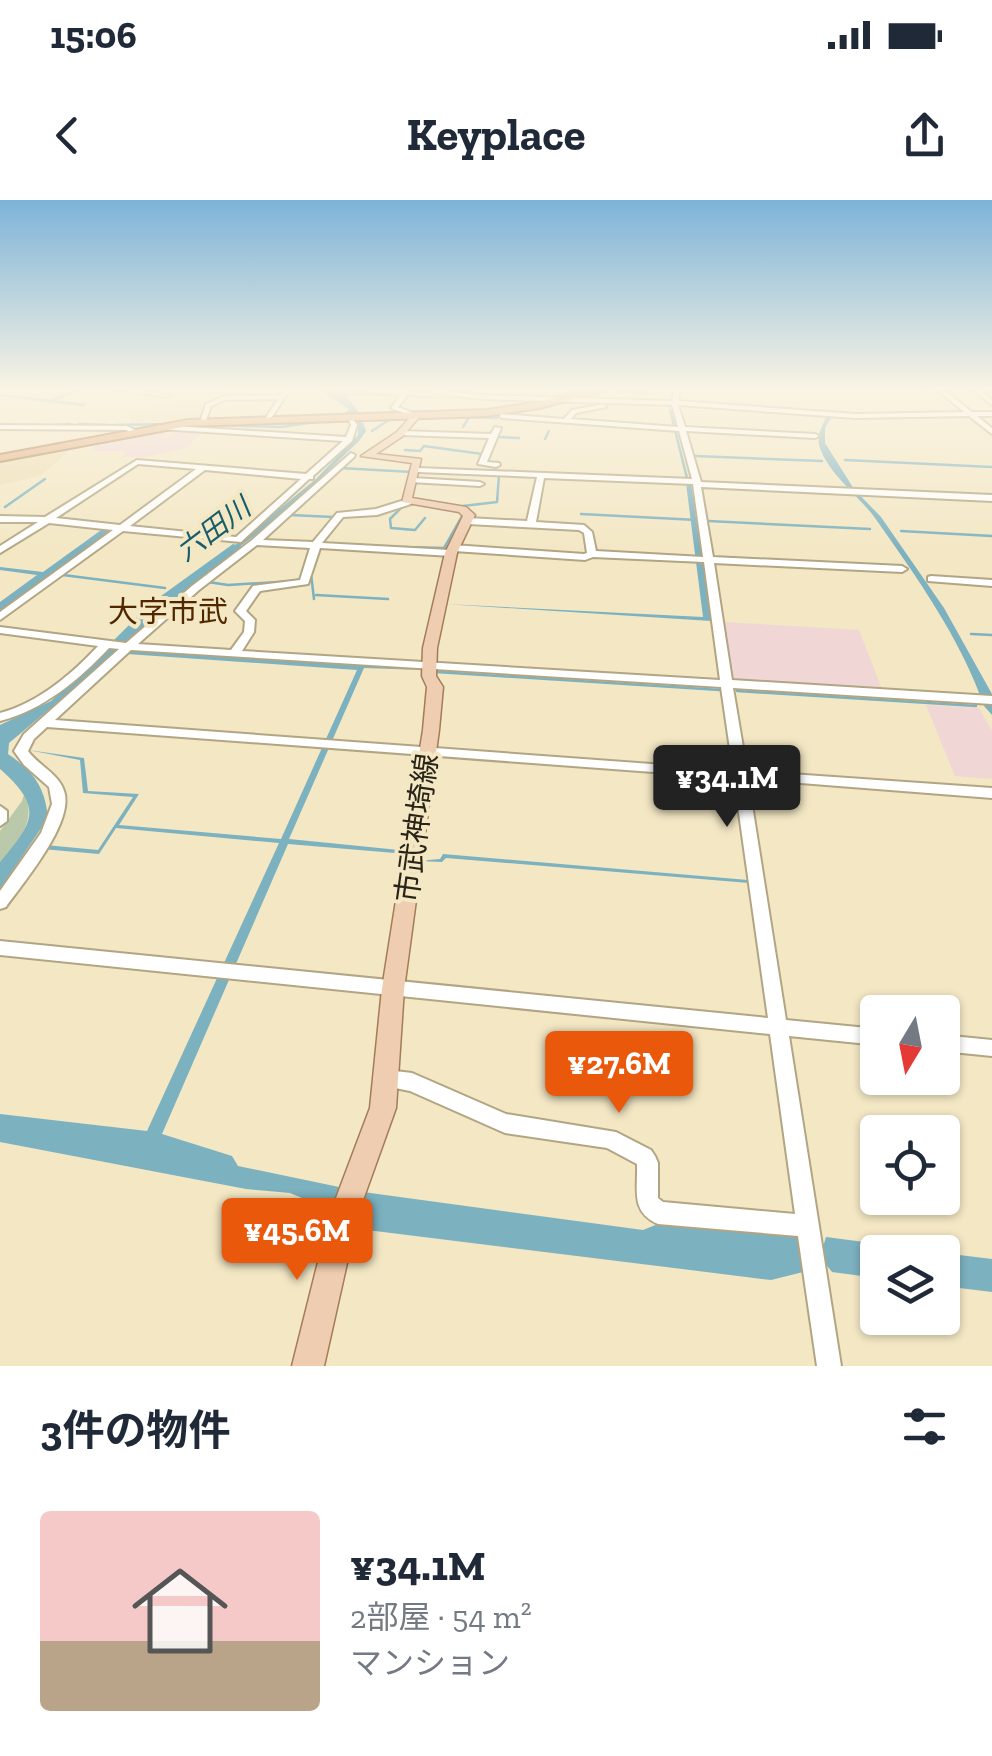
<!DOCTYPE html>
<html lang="ja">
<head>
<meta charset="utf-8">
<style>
	body { margin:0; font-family:"Zilla Slab","Noto Sans JP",serif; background:#f2f2f3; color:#1f2937; height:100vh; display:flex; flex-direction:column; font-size:38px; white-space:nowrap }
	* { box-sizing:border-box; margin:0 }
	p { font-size:32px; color:#747a83 }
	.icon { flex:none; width:55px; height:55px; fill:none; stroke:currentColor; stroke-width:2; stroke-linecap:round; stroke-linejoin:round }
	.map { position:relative; height:1166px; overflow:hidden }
	.sheet { display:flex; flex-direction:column; background:#fff; flex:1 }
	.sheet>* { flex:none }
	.needle { width:65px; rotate:190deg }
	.tools { position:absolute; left:860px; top:795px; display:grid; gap:20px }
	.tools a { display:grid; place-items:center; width:100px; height:100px; border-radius:10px; background:#fff; box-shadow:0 2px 8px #0004; font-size:50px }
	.price { position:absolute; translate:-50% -85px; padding:0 22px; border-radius:10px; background:#ea580c; color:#fff; font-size:32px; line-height:65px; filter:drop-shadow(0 2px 5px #0008) }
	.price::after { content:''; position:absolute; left:50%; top:60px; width:30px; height:22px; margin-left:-15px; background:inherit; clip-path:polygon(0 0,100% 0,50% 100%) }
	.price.active { background:#222; color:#fff }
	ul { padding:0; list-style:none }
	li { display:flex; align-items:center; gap:30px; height:250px; padding:0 40px }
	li+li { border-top:2px solid #e0e1e3 }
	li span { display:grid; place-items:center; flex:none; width:280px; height:200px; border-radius:10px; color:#555 }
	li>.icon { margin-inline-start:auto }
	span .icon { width:120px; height:120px; fill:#fffc; stroke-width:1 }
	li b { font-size:42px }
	h2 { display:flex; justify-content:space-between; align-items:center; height:120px; padding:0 40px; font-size:42px }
	.status { display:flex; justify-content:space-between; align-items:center; height:70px; padding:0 50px; background:#fff; direction:ltr }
	.status svg { height:28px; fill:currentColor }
	header { display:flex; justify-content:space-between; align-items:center; height:130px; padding:0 40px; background:#fff; font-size:45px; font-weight:700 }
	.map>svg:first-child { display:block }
	.built { fill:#eddeb3 }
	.industrial { fill:#f1d6d6 }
	.green { fill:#b9c9aa }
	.water { fill:#7cb1bf }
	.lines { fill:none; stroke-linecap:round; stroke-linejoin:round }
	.stream { stroke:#7cb1bf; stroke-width:2.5 }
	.river { fill:#7cb1bf; fill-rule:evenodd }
	.minor-casing { stroke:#b1a584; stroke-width:4 }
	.major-casing { stroke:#a37c58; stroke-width:3 }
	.highway-casing { stroke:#a37c58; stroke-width:4 }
	.minor { fill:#fff; fill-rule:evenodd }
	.major { fill:#efcdb0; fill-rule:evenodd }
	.highway { fill:#e5ac7b; fill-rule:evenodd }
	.labels { text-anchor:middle; stroke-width:8; stroke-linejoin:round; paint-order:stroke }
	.far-water-label { font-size:28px; font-style:italic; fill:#175d6d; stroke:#f3e7c4 }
	.far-quarter-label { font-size:30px; fill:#512700; stroke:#f3e7c4 }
	.street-label { font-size:30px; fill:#292417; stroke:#f3e7c4 }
</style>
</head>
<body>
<div class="status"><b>15:06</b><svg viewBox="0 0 49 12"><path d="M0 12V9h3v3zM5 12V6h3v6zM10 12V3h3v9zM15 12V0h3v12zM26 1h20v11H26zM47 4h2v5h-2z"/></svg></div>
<header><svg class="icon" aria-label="back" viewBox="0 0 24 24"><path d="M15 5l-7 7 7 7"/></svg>Keyplace<svg class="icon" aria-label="share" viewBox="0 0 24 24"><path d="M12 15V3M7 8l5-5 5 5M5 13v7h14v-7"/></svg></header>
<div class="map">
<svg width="992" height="1166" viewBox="0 0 992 1166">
	<rect width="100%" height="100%" fill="#f3e7c4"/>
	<g class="built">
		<path d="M187,201L203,204L198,219L131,223L129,211Z"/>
		<path d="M76,245L40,276L0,285V260Z"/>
	</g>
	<g class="industrial">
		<path d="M170,229L162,238H168L179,229L204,230L186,248L147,257H122L126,251H90L100,240Z"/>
		<path d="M724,422L859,430L883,492L734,482Z"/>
		<path d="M926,505L979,508L992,531V579L955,576Z"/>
	</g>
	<path class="green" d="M25,591C36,623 20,639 0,662V631L22,601Z"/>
	<g class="water">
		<path d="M316,188L462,199L717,206L833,215L825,228V243L854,289L881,317L944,408L992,494V515L984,506C961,439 916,376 875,318C860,297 825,271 819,244C817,234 823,224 827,216L714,208L346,195L360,214L366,231L359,241L283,314L222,360H217L316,279L358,235V221L353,214L344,215L349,209Z"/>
		<path d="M686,283H691L711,421L445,404L703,417Z"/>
		<path d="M104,328L113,329L0,412V402L37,375L0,370V367L43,372Z"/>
		<path d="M109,448L121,449L9,543L8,554C34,572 45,587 48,618L0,689V662C35,621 43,607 0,569V525L51,501Z"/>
		<path d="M131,450L422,470L364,468L289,639L399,650L406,659L397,658L395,653L288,644L162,934L232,956L238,966L363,992L643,1030L658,1024L797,1036L803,1048L822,1050L826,1037L941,1052H878L877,1078L832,1072L824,1062L804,1061L803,1072L771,1080L359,1029L351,1013L331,1010L290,993L246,989L0,942V914L147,931L279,643L116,628L99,654L42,649L45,645L98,650L133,597L83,593L80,560L28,550L84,558L88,591L139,594L119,625L281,639L357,470L127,454Z"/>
		<path d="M443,654L748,680L749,683L446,658L442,662L418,661L440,659Z"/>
		<path d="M943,1053L992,1059V1092L943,1086Z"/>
	</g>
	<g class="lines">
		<g class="stream">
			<path d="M855,188L926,190"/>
			<path d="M978,188H983"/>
			<path d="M618,192L652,193"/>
			<path d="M0,195L84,205"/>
			<path d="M53,200L83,188"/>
			<path d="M670,210L688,282"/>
			<path d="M367,213H392"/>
			<path d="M79,224L106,225"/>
			<path d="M59,225L70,224"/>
			<path d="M116,225L169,224"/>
			<path d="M204,225L281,227L316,222"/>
			<path d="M463,227L469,217L497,218"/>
			<path d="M372,231L389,220"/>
			<path d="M497,237L519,238"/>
			<path d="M545,239L549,231"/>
			<path d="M405,250L420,251L424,246L482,254L488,241"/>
			<path d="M695,256L822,261"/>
			<path d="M845,260L992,267"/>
			<path d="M340,268L412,272"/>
			<path d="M403,306L390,319L391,328L415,330L425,318"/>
			<path d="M463,306L497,302L499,275"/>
			<path d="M5,307L45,279"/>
			<path d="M581,314L697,320"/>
			<path d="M291,315L333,317"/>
			<path d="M708,321L870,329"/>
			<path d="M901,331L992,336"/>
			<path d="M402,347L444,348L462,316"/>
			<path d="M311,374L314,399"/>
			<path d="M63,375L165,388"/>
			<path d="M208,382L228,385L295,381"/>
			<path d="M316,395L388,399"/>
			<path d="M971,434L992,435"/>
			<path d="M437,472L720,490"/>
			<path d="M737,491L976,506"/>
		</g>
		<path class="river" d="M233,344L243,347L160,410L109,461H99V455L150,404Z"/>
		<defs>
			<g id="minor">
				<path d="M102,188H119L170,195L167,197Z"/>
				<path d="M285,188H291L270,220L265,219L278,199L225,200L211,206L205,223L200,222L206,204L224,196L280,195Z"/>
				<path d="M333,188L404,191L407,188H440L437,190L482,195L672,201L674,188H680L679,201L855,214L964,212L935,188H942L972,212H992V216H977L992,228V234L969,216L855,218L678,205L685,227L815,234L819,236L815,238L686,231L701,282L992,295V301L701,287L713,357L902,366L907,369L902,372L714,363L732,480L992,496V504L733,488L747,571L992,588V598L748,579L786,820L878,829V845L789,836L841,1166H817L798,1036L658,1024C630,1012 638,989 637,964L607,948L505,933L410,891L380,885L377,879L380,873L387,870L412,873L506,914L616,932L651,950L655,956L658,963V998L663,1002L795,1014L770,834L0,755V741L768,818L734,578L47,527L34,539L28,551C38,565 59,574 64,591C75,622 23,683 6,707L0,709V691L41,633L52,604L49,587L24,565L14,551L24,534L119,449L109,448C79,480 43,510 0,521V513C38,503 72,474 98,446L0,433V427L126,443L192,386L252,340L351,253L355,255L354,257L263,340L313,342L337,313L376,309L408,299L412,302L411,304L377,315L343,317L322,343L450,350L448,348L453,345L584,354L587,353L584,333L579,330L468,324L464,321L468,318L527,321L537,277L418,272L414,270L418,268L692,279L679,231L502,218L499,216L502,214L564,219L572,210L604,204L606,207L576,213L571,219L678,227L672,205L482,199L432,193L429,190L411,191L398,207L418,215L416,218L391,208L401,195ZM544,278L693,284L703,357L596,351L592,332L584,325L536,322ZM257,345L310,348L300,380L253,386L235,411L245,421L244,432L231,450L138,444L199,390ZM320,348L451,356L456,353L454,351L585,360L593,357L704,362L720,480L242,451L254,432L255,420L246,411L260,391L308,384ZM131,450L721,487L733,570L55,520Z"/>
				<path d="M992,188V191L982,192L992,200V205L974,191Z"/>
				<path d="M347,216H351L357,225L352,241L313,276V279H309L241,342L123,331L0,420V412L113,330L49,323L0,353V346L38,322H0V316L45,317L137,260L306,274L343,241L160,229L156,227L160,225L346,237L351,225ZM138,264L196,269L120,325L56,318ZM205,270L301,279L236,337L130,326Z"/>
				<path d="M0,225L127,226L139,232L135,234L126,230L0,229Z"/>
				<path d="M495,227L501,228L487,262L499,263L500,265L496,267L478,264L489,238L401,235L397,233L401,231L491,234Z"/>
				<path d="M413,278L480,282L484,284L480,286L410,282L409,280Z"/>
				<path d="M931,376L992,380V386L928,381V377Z"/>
				<path d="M0,606L7,611V621L0,626Z"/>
				<path d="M942,835L992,840V856L942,851Z"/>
			</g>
			<path id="major" d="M413,214L420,216L403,236L376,254L421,259L412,298L466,307L475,315L457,353L437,448L436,476L443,487L439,530L404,789L396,908L358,1014L324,1166H292L330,1014L370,908L382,789L423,530L427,487L422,476L423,448L445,353L463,316L459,312L402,302L412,263L361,256L397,232Z"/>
			<path id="highway" d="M597,188H612L540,208L487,216L188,226L0,261V255L188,220L487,210L540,202Z"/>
		</defs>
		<use href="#minor" class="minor-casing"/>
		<use href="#major" class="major-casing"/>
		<use href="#highway" class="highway-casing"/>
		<use href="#minor" class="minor"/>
		<use href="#major" class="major"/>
		<use href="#highway" class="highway"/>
	</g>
	<linearGradient id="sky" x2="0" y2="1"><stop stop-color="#7db3d8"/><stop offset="0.54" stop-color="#faf4e4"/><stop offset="1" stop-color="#faf4e4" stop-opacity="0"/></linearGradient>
	<rect width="992" height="351" fill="url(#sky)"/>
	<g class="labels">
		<g class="far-water-label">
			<text transform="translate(213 329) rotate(-37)" y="10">六田川</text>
		</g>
		<g class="far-quarter-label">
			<text x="168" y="422">大字市武</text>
		</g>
		<g class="street-label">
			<text transform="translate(417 628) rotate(-82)" y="10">市武神埼線</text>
		</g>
	</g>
</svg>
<div class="tools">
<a><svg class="needle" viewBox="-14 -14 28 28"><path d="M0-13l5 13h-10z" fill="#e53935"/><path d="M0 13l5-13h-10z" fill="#747a83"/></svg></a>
<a><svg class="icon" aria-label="locate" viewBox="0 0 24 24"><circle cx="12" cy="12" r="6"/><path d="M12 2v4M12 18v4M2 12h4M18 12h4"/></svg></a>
<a><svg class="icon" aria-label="layers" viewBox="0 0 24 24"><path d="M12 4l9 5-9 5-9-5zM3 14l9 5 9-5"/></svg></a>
</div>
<b class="price active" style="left:727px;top:630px">¥34.1M</b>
<b class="price" style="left:619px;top:916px">¥27.6M</b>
<b class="price" style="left:297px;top:1083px">¥45.6M</b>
</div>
<section class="sheet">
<h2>3件の物件<svg class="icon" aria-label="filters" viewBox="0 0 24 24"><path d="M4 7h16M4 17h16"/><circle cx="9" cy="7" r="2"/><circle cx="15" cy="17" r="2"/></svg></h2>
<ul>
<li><span style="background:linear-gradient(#f6c9c9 65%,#b9a48a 0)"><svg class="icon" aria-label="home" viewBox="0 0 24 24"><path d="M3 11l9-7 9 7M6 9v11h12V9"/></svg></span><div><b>¥34.1M</b><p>2部屋 · 54 m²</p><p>マンション</p></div></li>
</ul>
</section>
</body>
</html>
